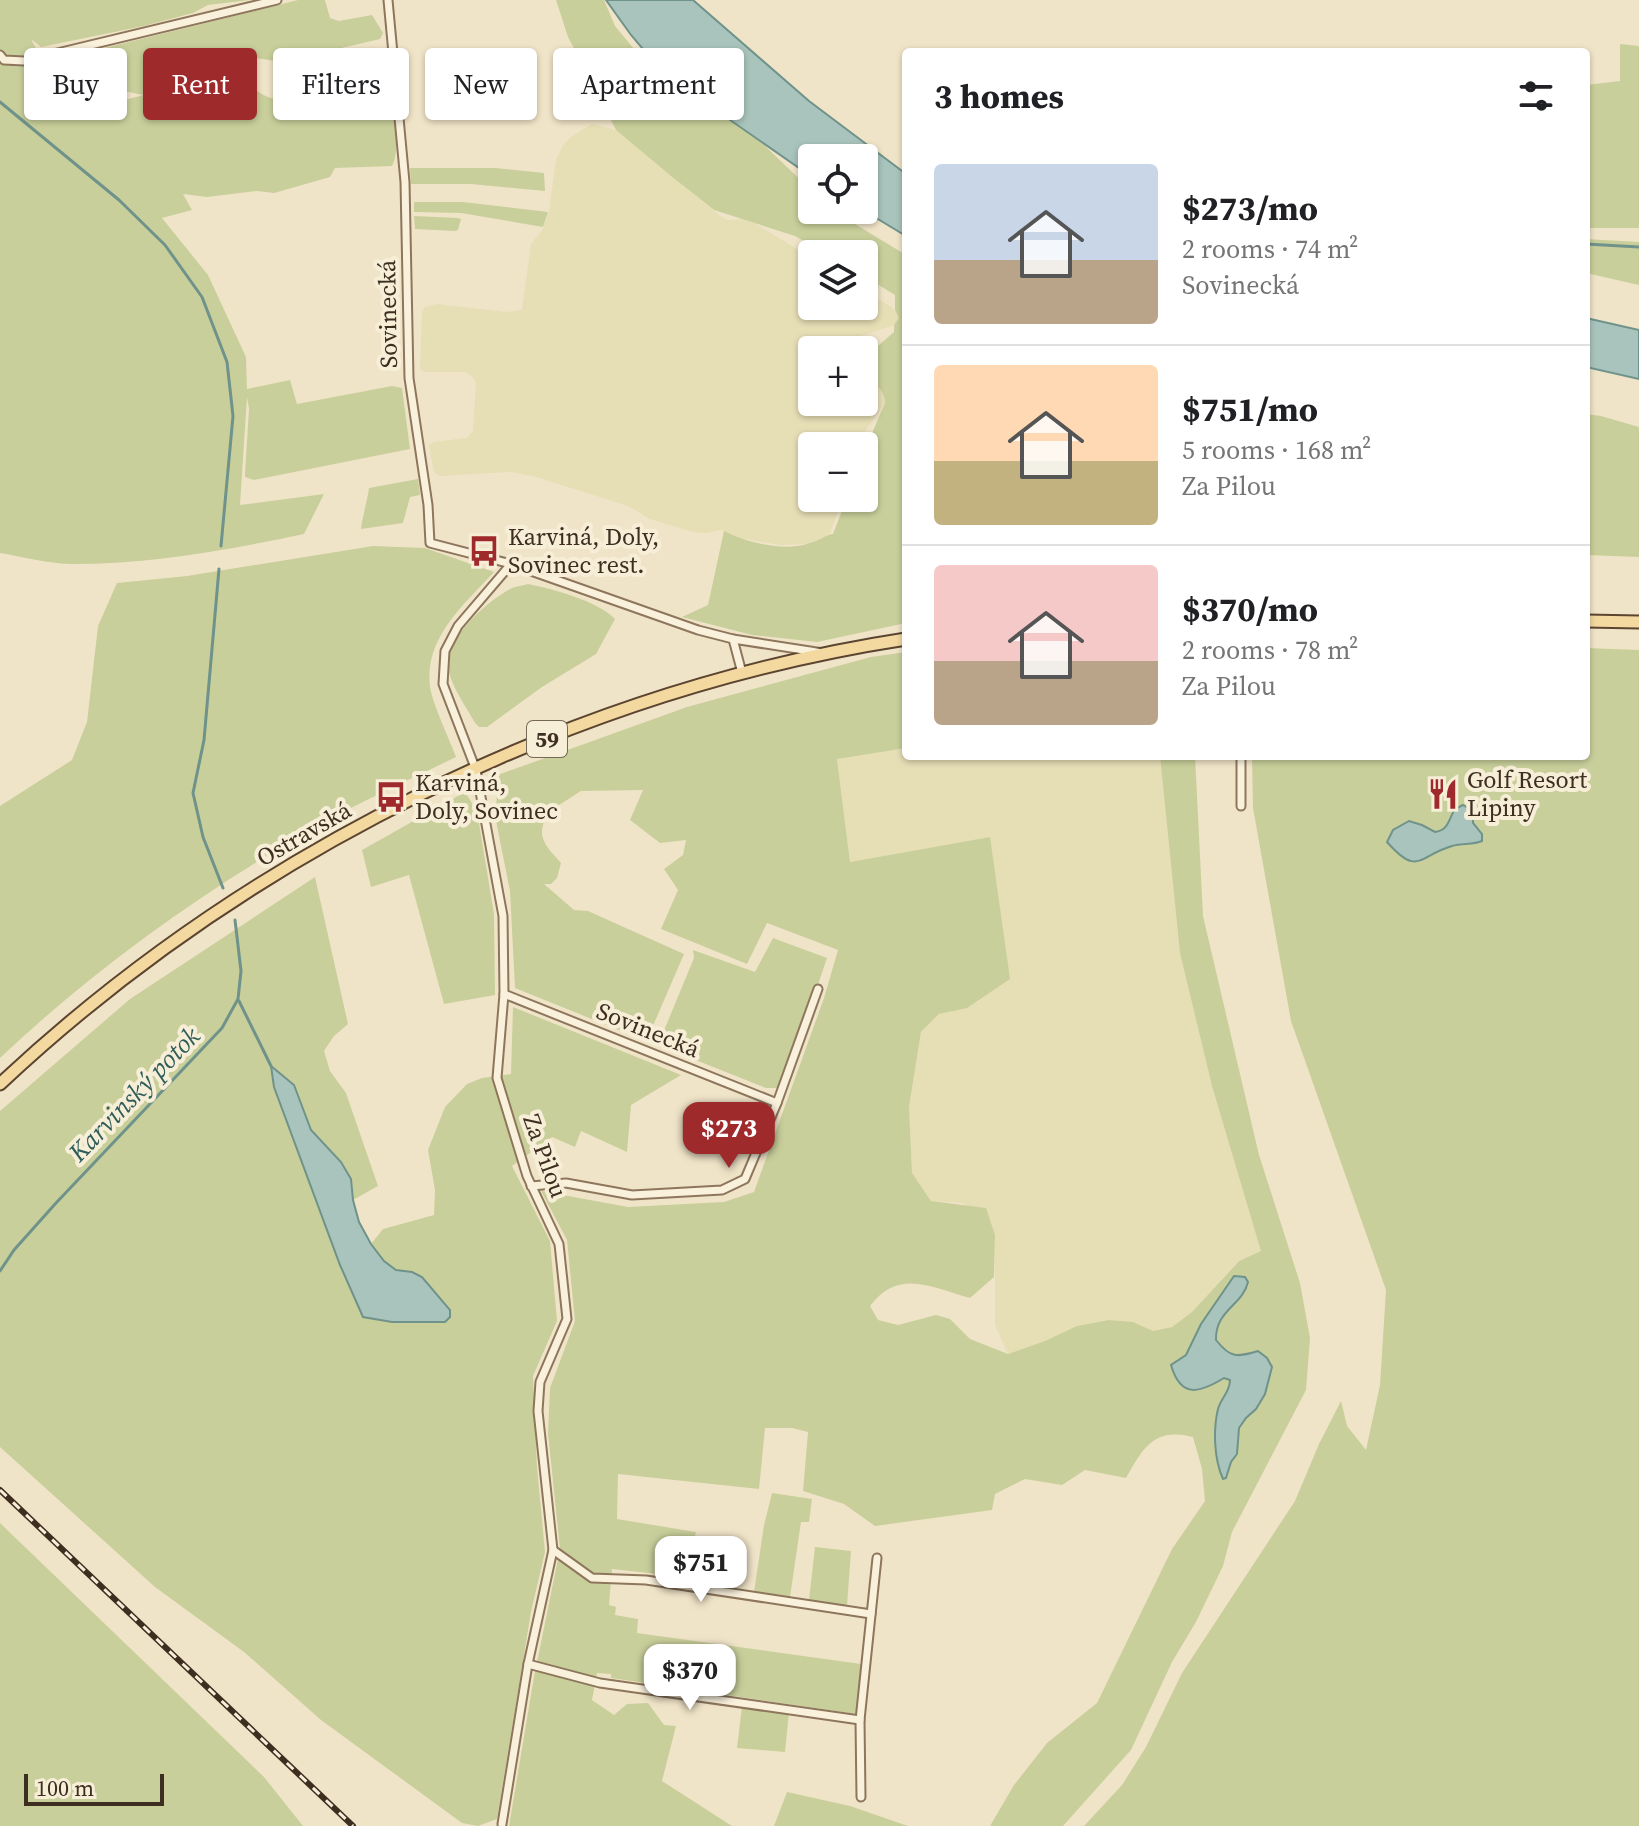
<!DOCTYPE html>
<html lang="en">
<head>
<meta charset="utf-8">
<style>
	body { margin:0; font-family:"Source Serif 4",serif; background:#f6f6f6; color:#202124; height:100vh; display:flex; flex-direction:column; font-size:30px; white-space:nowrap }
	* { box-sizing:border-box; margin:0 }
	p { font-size:26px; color:#757577 }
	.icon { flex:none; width:44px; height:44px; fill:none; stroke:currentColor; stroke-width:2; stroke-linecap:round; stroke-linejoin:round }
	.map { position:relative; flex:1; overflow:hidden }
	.drawer { position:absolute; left:902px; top:48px; width:688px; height:712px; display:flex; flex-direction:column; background:#fff; border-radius:8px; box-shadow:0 2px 6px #0004 }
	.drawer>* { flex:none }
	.top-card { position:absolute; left:24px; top:48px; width:758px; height:72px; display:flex; gap:16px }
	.fabs { position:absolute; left:798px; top:144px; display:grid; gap:16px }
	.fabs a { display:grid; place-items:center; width:80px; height:80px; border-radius:8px; background:#fff; box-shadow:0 2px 6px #0004; font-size:40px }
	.scale { position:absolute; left:24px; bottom:20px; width:140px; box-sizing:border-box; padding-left:8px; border:4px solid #3d2e20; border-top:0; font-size:22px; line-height:28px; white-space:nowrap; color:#3d2e20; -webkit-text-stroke:6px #f7eed8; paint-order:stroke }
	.price { position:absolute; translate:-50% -68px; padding:0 18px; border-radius:16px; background:#fff; color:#222; font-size:26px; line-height:52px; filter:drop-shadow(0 2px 4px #0008) }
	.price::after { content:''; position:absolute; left:50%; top:48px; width:24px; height:18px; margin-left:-12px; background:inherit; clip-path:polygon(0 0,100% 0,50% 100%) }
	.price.active { background:#9e2a2b; color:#fff }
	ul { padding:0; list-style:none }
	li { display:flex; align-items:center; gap:24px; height:200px; padding:0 32px }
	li+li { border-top:2px solid #e0e0e0 }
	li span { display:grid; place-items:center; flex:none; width:224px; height:160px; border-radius:8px; color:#555 }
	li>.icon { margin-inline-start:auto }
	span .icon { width:96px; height:96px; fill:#fffc; stroke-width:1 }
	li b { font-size:34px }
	h2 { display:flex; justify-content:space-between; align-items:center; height:96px; padding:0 32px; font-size:34px }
	.tag { padding:0 28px; border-radius:8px; background:#fff; box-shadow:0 2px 6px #0004; font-size:28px; line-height:72px }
	.tag.active { background:#9e2a2b; color:#fff }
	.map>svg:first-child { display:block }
	.farmland { fill:#e6deb5 }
	.green { fill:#c9cf9b; fill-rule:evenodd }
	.water { fill:#a9c4bc; stroke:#6f938a; stroke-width:2 }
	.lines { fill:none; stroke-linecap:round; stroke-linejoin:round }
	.stream { stroke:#6f938a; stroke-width:3 }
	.minor-casing { stroke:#8d765c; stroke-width:11 }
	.primary-casing { stroke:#5b4430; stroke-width:15 }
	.minor { stroke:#faf1dc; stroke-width:7 }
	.primary { stroke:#f3d9a0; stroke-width:11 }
	.rail-casing { stroke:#3d2e20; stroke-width:6 }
	.rail { stroke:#f7eed8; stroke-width:3; stroke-dasharray:9; stroke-linecap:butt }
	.labels { text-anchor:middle; stroke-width:8; stroke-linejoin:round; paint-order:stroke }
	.shield { fill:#f7eed8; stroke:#756857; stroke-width:2 }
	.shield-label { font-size:22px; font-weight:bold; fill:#3d2e20 }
	.street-label { font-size:24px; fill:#3d2e20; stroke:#f7eed8 }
	.poi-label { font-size:24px; fill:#3d2e20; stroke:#f7eed8; text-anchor:start }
	.water-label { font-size:26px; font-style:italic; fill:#2f5d5a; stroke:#f7eed8 }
</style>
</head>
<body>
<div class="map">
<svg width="1639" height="1826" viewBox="0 0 1639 1826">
	<rect width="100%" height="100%" fill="#f0e4c8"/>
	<g class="farmland">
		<path d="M592,124L616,130L720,216L728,220L741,219L754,223L812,258V306H864V290L893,308L900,318L897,324L846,341L841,344L839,350H812V402H864V375L882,390L885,403L865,431L860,446H812V498H843L830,533L810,544L780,545L733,537L721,530L705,533L693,532L650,519L628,506L533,476L511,472L440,476L434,472L429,446L433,442L467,438L473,431L476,384L473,377L465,372H424L420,369L422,312L425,307L437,304L506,312L522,310L531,244L543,229L549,211L556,160L563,145L572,136Z"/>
		<path d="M906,748V756H1160L1180,953L1212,1086L1262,1251L1238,1261L1192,1312L1172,1327L1153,1331L1133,1322L1109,1320L1077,1326L1045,1341L1008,1354L995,1325V1235L963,1203L931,1201L912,1173L909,1107L921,1033L939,1014L967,1007L990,837L850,862L837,758Z"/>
	</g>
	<g class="green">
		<path d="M0,0H250L208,5L193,13L144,26L41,47L31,39L44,63L298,0H325L330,18L339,21L372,15L383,33L380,39L282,62L250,57L243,61L236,72C244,81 259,95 271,98C298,104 353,82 384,83L390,87C392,108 402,147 392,166L335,168L330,177L274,193L257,191L207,197L183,194L192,210L162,218L208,275L246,357L247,389L290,380L297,404L392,386L402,388L410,449L254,480L245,477V473L249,409L247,397L240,505L324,494L304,534C228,550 151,564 73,564C49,564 24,557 0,553ZM128,92L144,95L58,117L56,103L63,106Z"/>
		<path d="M556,0H604L615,26L648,66L761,142L812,191V210H832L906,255V623L817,642L752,635L682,617L708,605L724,531C747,543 785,552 810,543C819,541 824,535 833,534L847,498H864V452L885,403C884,389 875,383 864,375V358L894,332V325L899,318L895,310V295L864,276V254H826L795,236L714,210L671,176L616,130L568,37Z"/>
		<path d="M1620,44L1639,46V228H1586V85L1620,81Z"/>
		<path d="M410,168H495L544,173L545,191L471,184H411Z"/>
		<path d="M463,202L548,212L543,227L461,213L414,212V202Z"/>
		<path d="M414,216L458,218L461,219L458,230L455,231L415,229Z"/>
		<path d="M1586,239L1639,242V285L1586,273Z"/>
		<path d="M1586,414L1601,416L1639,427V557L1586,555Z"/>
		<path d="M418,479L420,495L410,497L403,523L361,529C363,514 367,502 369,488Z"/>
		<path d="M373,546L425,548L494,572C464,605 424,637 430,687C433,705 449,738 456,757C409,780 360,802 314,828C202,892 94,969 0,1058V806L72,760L87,722L98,626L117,583L187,576Z"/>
		<path d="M528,584C553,589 598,601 615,619L596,654L542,687L487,727H479L475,723C466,706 449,684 448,665C446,637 488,601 510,589C515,586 522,586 528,584Z"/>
		<path d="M1586,648L1639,650V1826H1084L1122,1785L1146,1747L1182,1673L1295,1501L1319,1444L1341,1401L1347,1426L1366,1450L1380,1385L1386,1290L1291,1021L1253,808L1252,756H1586Z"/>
		<path d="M906,652V748L837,759L850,862L990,837L1010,979L967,1008L939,1014L921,1032L909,1107L912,1173L931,1201L986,1208L995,1235L994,1277L970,1298C931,1287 898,1268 870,1306L878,1320L898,1325L936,1315L950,1319L970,1339L1008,1354L1045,1341L1077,1326L1109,1320L1133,1322L1153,1331L1172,1327L1192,1312L1239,1261L1261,1251L1212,1086L1180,953L1160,756H1195L1203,916L1259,1155L1300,1283L1310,1338L1306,1390L1232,1532L1223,1566L1196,1622L1172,1662L1131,1750L1063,1826H990L1014,1785L1047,1743L1097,1703L1172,1549L1205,1501L1202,1469L1193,1437C1154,1427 1143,1448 1126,1478L1085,1470L1062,1485L1025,1479L995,1494L992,1510L875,1526L844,1504L803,1491L808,1432L792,1428H765L759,1489L618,1474L617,1519L696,1532L686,1577L612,1569L609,1605L616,1607L615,1615L638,1619L637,1633L861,1664L856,1714L611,1678V1674L597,1673L592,1700L614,1715L627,1704L648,1703L664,1725L676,1726L662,1781L732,1826H509L534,1677L560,1549L548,1433L550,1388L575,1321L567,1240L541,1191L628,1207L724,1202L754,1192L824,998L838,950L767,923L747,964L661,929L678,890L664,869L683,855L686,840L660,843L630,820L643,790L581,791L542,816L545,820C536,839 549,849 561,863L557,878L551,884H544L574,910L588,911L684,954L649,1035L641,1039L515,988L510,891L495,816L497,796L492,787L495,776L687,707L871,657Z"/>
		<path d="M465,792L477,811L494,914L495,995L444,1004L409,875L371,887L362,850Z"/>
		<path d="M315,877L348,1024L334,1036L324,1051L330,1071L346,1093L378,1186L353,1200L351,1179L341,1162L311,1130L294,1085L271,1067L274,1087L340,1265L363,1317L450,1310L422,1277L412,1272L396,1270L384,1261L371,1244L383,1229L434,1215L435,1190L428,1150L445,1107L467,1084L482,1078L511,1074L513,1007L681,1075L631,1105L627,1152L581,1131L575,1147L552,1137L512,1166L550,1241L557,1321L533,1376L537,1467L545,1552L531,1612L497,1819L478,1826L462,1823L321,1720L244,1652L155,1587L0,1447V1111L130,999Z"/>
		<path d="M773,938L827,958L797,1047L777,1088H766L658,1045L694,958L693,950L755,972Z"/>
		<path d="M772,1493L812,1499L809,1522H801L790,1597L754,1592L764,1525Z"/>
		<path d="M0,1523L264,1777L303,1826H0Z"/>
		<path d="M815,1547L851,1551L847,1606L809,1600Z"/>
		<path d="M742,1706L789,1712L785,1752L737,1748Z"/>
		<path d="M787,1792L850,1806L908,1826H774Z"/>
	</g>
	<g class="water">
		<path d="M606,0H693L809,101L906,174V236L863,210L864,158H812V177L664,74L631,35Z"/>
		<path d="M1586,318L1639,330V379L1586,367Z"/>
		<path d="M1463,805L1473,811V823L1482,834V841C1473,845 1462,843 1452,846C1418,856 1418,877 1387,842L1393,830L1409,821L1422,825L1435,832C1449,830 1448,820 1455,809Z"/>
		<path d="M271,1066L294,1085L311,1130L341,1162L351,1179L353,1200L359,1222L371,1244L384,1261L396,1270L412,1272L422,1277L450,1310V1317L445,1322H392L363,1317L340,1265L274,1087Z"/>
		<path d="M1234,1276L1245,1277L1248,1282C1243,1305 1215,1310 1216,1340C1231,1359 1237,1357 1258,1351L1267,1358L1272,1367L1265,1394L1256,1409L1246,1418L1239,1428L1237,1454L1231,1462L1226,1478L1223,1479C1214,1459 1213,1430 1218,1409C1221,1398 1230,1392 1230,1380L1224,1378C1201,1392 1181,1400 1171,1365L1186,1355L1201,1324Z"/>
	</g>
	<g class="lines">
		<g class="stream">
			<path d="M0,102L119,200L165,245L202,297L227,362L233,416L221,546"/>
			<path d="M1586,244L1639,247"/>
			<path d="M219,569L204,740L193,793L203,837L223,888"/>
			<path d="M239,1001L271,1066"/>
			<path d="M0,1271L14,1250L56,1203L222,1028L238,999L241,971L235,920"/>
		</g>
		<defs>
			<g id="minor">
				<path d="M388,0L405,182L409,378L428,505L430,543L511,564L698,630L733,639L823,653"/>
				<path d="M0,55L4,60L24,61L277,0"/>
				<path d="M733,639L742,673"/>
				<path d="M1241,806V756"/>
				<path d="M504,994L777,1103"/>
				<path d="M531,1186L566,1183L632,1195L722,1190L745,1179L777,1103L818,989"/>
				<path d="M553,1550L592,1578L646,1580L871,1614"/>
				<path d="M528,1664L600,1683L860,1720"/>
				<path d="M861,1797L860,1720L877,1558"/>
				<path d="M502,1824L528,1664L553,1550L538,1411L540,1382L567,1319L559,1244L527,1176L497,1078L504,994L503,916L476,770L443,684L445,651L458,626L511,564"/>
			</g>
			<g id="primary">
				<path d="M1586,621L1639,622"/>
				<path d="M0,1084C245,854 574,690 906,639"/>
			</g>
		</defs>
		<use href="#minor" class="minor-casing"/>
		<use href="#primary" class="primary-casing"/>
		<use href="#minor" class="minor"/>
		<use href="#primary" class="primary"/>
		<defs>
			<path id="rail" d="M0,1490L353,1826"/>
		</defs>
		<use href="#rail" class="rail-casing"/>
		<use href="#rail" class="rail"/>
	</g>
	<defs>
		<symbol id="bus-bare" viewBox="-9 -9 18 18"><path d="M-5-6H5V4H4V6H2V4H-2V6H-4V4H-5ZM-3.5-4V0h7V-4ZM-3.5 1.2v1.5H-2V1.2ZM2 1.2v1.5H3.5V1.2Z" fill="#9e2a2b" stroke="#f7eed8" stroke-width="2.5" paint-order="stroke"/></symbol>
		<symbol id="restaurant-bare" viewBox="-9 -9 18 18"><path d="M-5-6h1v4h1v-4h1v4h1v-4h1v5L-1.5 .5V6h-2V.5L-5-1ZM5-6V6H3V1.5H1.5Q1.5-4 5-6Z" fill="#9e2a2b" stroke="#f7eed8" stroke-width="2.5" paint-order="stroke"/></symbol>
	</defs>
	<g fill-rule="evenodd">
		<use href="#bus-bare" x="462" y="529" width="44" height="44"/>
		<use href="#restaurant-bare" x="1421" y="772" width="44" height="44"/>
		<use href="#bus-bare" x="369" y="775" width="44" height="44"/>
	</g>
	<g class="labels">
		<rect class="shield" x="527" y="721" width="40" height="36" rx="6"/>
		<g class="shield-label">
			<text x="547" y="747">59</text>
		</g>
		<g class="street-label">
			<text transform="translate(388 314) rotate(-91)" y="8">Sovinecká</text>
			<text transform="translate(304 834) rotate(-30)" y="8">Ostravská</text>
			<text transform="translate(648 1030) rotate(22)" y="8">Sovinecká</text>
			<text transform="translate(545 1156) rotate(70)" y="8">Za Pilou</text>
		</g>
		<g class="poi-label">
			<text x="508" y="545">Karviná, Doly,<tspan x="508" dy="28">Sovinec rest.</tspan></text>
			<text x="1467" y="788">Golf Resort<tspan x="1467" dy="28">Lipiny</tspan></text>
			<text x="415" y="791">Karviná,<tspan x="415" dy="28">Doly, Sovinec</tspan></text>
		</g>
		<g class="water-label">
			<text transform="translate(134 1094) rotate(-46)" y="9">Karvinský potok</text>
		</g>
	</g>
</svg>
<div class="fabs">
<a><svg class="icon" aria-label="locate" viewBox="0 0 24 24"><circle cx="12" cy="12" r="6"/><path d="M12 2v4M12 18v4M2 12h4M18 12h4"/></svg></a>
<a><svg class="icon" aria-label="layers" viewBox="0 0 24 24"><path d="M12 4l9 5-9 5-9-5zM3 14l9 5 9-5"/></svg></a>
<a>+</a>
<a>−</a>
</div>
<div class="scale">100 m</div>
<b class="price active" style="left:729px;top:1170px">$273</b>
<b class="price" style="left:701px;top:1604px">$751</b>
<b class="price" style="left:690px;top:1712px">$370</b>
<div class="top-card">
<a class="tag">Buy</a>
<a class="tag active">Rent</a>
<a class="tag">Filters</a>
<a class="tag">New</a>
<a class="tag">Apartment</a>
</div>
<section class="drawer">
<h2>3 homes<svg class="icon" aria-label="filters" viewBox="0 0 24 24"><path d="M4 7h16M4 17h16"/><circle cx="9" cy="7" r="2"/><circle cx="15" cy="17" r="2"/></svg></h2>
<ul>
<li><span style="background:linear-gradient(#c9d6e8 60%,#b9a48a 0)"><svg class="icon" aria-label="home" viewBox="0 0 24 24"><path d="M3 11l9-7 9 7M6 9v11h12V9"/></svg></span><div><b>$273/mo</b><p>2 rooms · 74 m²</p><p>Sovinecká</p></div></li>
<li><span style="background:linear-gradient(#ffd9b3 60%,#c2b280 0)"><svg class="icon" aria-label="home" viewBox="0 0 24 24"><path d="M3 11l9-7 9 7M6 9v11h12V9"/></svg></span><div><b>$751/mo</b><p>5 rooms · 168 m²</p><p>Za Pilou</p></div></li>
<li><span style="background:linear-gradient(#f6c9c9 60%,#b9a48a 0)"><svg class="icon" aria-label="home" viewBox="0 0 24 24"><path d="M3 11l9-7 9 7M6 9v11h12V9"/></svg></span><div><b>$370/mo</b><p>2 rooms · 78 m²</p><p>Za Pilou</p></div></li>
</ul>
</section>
</div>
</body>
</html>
